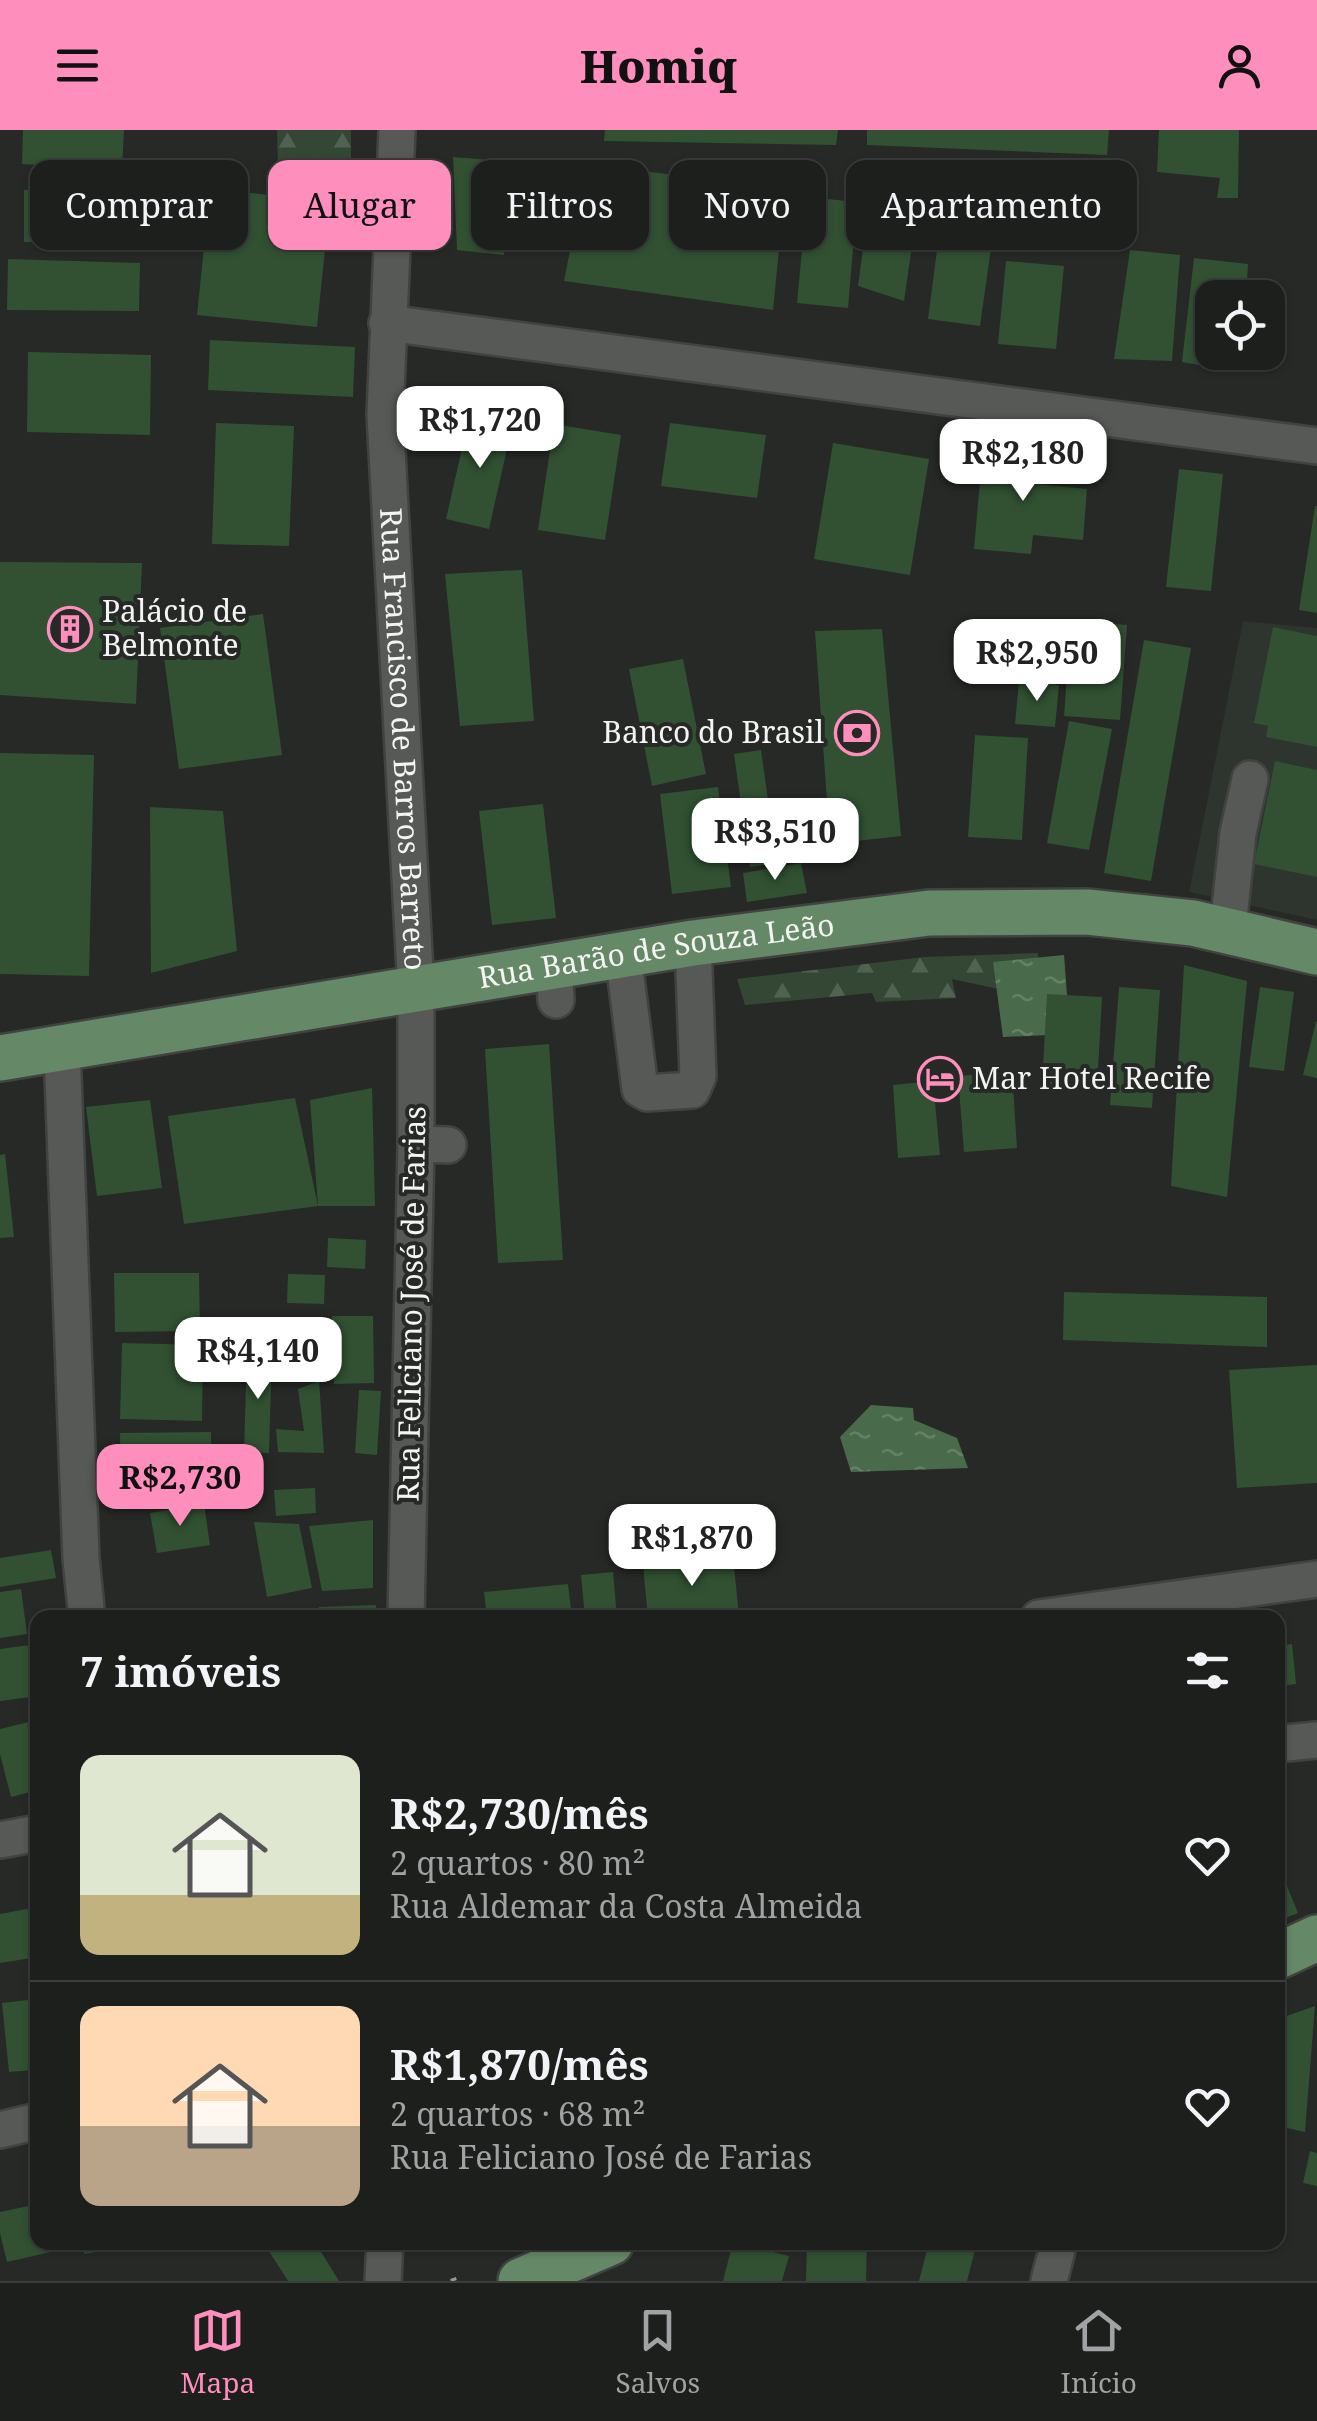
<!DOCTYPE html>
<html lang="pt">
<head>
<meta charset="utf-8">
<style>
	body { margin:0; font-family:"Noto Serif",serif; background:#292c29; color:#f1f3f6; height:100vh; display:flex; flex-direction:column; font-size:38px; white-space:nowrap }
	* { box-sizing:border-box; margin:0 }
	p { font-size:32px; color:#a0a2a3 }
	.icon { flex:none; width:55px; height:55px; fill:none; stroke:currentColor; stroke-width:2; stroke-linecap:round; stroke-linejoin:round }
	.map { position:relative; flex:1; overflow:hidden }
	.sheet { position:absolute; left:30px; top:1480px; width:1255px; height:640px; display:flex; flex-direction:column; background:#1c1f1c; border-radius:20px; box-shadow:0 2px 8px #0004,0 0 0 2px #3a3d3b }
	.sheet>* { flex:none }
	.guide { position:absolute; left:30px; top:30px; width:1258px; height:90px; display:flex; gap:20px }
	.tools { position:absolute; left:1195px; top:150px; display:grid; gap:20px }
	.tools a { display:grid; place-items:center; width:90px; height:90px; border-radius:20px; background:#1c1f1c; box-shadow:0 2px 8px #0004,0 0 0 2px #3a3d3b; font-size:50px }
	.price { position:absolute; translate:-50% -85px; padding:0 22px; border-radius:20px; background:#fff; color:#222; font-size:32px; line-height:65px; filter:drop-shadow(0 2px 5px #0008) }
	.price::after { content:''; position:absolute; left:50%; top:60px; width:30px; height:22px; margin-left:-15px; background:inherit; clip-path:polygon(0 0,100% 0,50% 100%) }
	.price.active { background:#fe8ebc; color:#111 }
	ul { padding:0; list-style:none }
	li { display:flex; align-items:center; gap:30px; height:250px; padding:0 50px }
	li+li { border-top:2px solid #3a3d3b }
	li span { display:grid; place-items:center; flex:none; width:280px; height:200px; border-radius:20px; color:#555 }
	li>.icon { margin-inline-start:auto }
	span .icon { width:120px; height:120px; fill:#fffc; stroke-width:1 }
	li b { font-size:42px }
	h2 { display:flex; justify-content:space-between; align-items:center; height:120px; padding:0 50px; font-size:42px }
	.chip { padding:0 35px; border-radius:20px; background:#1c1f1c; box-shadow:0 2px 8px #0004,0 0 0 2px #3a3d3b; font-size:35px; line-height:90px }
	.chip.active { background:#fe8ebc; color:#111 }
	header { display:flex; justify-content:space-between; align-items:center; height:130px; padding:0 50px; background:#fe8ebc; color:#111; font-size:45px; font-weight:800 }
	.menu { display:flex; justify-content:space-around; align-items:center; height:140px; border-top:2px solid #3a3d3b; background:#1c1f1c; font-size:28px; color:#a0a2a3 }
	.menu a { display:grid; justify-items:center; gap:5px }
	.menu .active { color:#fe8ebc }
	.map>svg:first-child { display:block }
	.built { fill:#2e342e }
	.forest { fill:url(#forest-firs) }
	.water { fill:url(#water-ripples) }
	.building { fill:#315132 }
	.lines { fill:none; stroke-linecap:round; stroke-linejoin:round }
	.minor-casing { stroke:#414341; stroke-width:40 }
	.major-casing { stroke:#414341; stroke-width:50 }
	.path { stroke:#969896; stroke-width:6; stroke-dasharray:8 5; stroke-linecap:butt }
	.minor { stroke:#575957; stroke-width:35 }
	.major { stroke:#658866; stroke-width:45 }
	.labels { text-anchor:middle; stroke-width:8; stroke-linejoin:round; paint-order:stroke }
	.poi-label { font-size:30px; fill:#f3f4f3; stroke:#262926; text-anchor:start }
	.street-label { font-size:30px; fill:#f3f4f3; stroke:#262926 }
</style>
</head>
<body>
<header><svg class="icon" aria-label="menu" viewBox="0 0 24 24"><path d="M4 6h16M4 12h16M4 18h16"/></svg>Homiq<svg class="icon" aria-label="person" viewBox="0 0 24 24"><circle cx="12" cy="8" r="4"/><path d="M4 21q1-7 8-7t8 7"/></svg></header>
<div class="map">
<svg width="1317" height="2151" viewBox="0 0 1317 2151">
	<defs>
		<pattern id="forest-firs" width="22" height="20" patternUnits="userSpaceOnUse" patternTransform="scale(2.5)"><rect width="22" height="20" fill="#344734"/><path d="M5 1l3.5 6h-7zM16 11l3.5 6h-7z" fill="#526252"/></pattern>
		<pattern id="water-ripples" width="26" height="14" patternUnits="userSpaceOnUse" patternTransform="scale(2.5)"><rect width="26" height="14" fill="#4a6b4b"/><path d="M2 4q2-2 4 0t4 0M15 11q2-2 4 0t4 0" fill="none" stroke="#658165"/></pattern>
	</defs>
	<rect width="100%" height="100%" fill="#262926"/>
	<path class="built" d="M1243,491L1317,498V790L1189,762Z"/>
	<g class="forest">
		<path d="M277,0H351V40L278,37Z"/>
		<path d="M1038,823L1035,867L952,849L956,868L876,872L872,863L745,875L737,849L925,827Z"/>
	</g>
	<g class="water">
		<path d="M1064,825L1070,904L1003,907L993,832Z"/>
		<path d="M871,1275L913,1278L914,1290L957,1308L968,1338L851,1342L840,1307Z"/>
	</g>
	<g class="building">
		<path d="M23,0H124L122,39L22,34Z"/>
		<path d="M605,0H838L836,15L604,11Z"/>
		<path d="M867,0H1109L1107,25L867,15Z"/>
		<path d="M1159,0H1239L1238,68H1217L1220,48L1157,42Z"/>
		<path d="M453,27L516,32L504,125L457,120Z"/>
		<path d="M587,34L785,59L773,180L564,151Z"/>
		<path d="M210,59L330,71L317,197L197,185Z"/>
		<path d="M24,60L158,62V114L24,112Z"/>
		<path d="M807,67L857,72L848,178L797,173Z"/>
		<path d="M868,82L916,88L904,171L858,156Z"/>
		<path d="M940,97L993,104L980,196L928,189Z"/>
		<path d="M1130,120L1180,125L1172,231L1114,229Z"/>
		<path d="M1194,128L1248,134L1246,168H1212V222H1242L1240,242L1182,232Z"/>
		<path d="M8,129L140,133L139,181L7,180Z"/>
		<path d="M1006,131L1064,136L1056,219L998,214Z"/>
		<path d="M210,210L355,217L353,267L208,260Z"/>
		<path d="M28,222L151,225L150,305L27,302Z"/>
		<path d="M470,283L513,292L489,399L446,389Z"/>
		<path d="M216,293L294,296L289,416L212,414Z"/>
		<path d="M670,293L766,305L757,368L661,356Z"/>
		<path d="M554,294L621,305L605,410L538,400Z"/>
		<path d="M833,313L929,329L910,445L814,429Z"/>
		<path d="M983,317L1040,322L1037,354L1087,359L1083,410L1033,405L1031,424L974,419Z"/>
		<path d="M1179,339L1223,344L1211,461L1166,457Z"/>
		<path d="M1315,376H1317V483L1299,480Z"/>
		<path d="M0,432L142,433L136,574L0,565Z"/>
		<path d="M522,440L534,591L460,596L445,444Z"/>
		<path d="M263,484L282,625L179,639L160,498Z"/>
		<path d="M1071,491L1127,495L1120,590L1064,586Z"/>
		<path d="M1273,497L1317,506V617L1266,607L1268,596L1254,593Z"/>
		<path d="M882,499L901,706L830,714L815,501Z"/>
		<path d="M1144,510L1191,518L1151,751L1104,743Z"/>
		<path d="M683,529L706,644L652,656L629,539Z"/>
		<path d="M1019,551L1059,555L1055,597L1015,594Z"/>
		<path d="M1069,591L1112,599L1089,720L1047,713Z"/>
		<path d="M975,605L1028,608L1022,710L968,707Z"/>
		<path d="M761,620L777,733L750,737L734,624Z"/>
		<path d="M0,623L94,625L89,846L0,844Z"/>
		<path d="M1275,631L1317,640V747L1254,734Z"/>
		<path d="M718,657L731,757L672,764L660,664Z"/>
		<path d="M543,674L556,788L492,795L479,681Z"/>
		<path d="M150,677L223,681L237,821L151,843Z"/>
		<path d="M801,733L807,763L747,772L743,743Z"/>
		<path d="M1184,835L1247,851L1227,1067L1171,1056Z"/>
		<path d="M1119,857L1160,860L1152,978L1110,975Z"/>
		<path d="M1260,857L1294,862L1284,941L1249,937Z"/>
		<path d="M1047,864L1102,867L1097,958L1042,955Z"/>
		<path d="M1316,891L1317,892V948L1303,945Z"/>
		<path d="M549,914L563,1130L498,1133L485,919Z"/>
		<path d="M1012,942L1017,1018L964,1022L958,946Z"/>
		<path d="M933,951L940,1025L898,1028L893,955Z"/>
		<path d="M372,958L375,1076H318L310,970Z"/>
		<path d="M295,968L318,1076L184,1094L168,986Z"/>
		<path d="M150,970L162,1058L97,1066L86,977Z"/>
		<path d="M5,1024L14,1107L0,1108V1025Z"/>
		<path d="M328,1108L366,1110L365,1139L327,1137Z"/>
		<path d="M114,1143H199L200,1201L115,1202Z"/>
		<path d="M288,1144L325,1145L324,1174L287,1173Z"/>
		<path d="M1064,1162L1267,1167V1217L1063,1210Z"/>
		<path d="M332,1186H373L374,1253L334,1254Z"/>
		<path d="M122,1213L203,1215L202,1291L120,1289Z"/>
		<path d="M247,1220L272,1221L269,1323L244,1322Z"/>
		<path d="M1317,1235V1353L1237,1358L1229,1240Z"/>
		<path d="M319,1251L324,1323L278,1322L276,1299L304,1301L298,1259Z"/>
		<path d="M359,1260L381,1261L377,1325L355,1323Z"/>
		<path d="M211,1302V1355L121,1356L120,1303Z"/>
		<path d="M315,1358L316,1383L276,1386L274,1360Z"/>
		<path d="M204,1374L210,1415L157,1423L150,1383Z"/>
		<path d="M373,1390V1458L322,1461L309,1396Z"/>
		<path d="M254,1392L299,1394L312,1458L267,1467Z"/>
		<path d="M51,1420L56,1448L0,1457V1428Z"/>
		<path d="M733,1426L739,1486L648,1488L643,1435Z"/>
		<path d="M613,1442L617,1487L585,1488L581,1445Z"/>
		<path d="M568,1454L572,1488H487L484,1462Z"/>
		<path d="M21,1459L27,1504L0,1508V1462Z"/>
		<path d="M376,1475V1488H318L319,1477Z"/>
		<path d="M38,1514V1566L0,1571V1519Z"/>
		<path d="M1292,1514L1296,1554L1278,1556V1516Z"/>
		<path d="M33,1591L38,1609V1660L11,1667L0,1624V1599Z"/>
		<path d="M1278,1734L1298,1783L1278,1791Z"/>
		<path d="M38,1777V1827L0,1833V1784Z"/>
		<path d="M28,1870L34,1940L9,1942L2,1873Z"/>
		<path d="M1315,1876L1305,2002L1278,1996V1889Z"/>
		<path d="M1310,2021L1317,2023V2056L1303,2053Z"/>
		<path d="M38,2074V2112H53L55,2121L7,2132L0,2103V2082Z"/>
		<path d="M82,2112H124L125,2117L84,2124Z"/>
		<path d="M263,2112H315L339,2151H288Z"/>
		<path d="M733,2112L789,2126L782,2151H723Z"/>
		<path d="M807,2112H867L866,2151H806Z"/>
		<path d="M929,2112H962L976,2116L967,2151H919Z"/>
	</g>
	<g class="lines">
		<defs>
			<g id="minor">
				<path id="s1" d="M397,0L385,284L416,860V1014L406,1488"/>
				<path d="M387,193L1317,316"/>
				<path d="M1230,779L1238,703L1250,649"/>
				<path d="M623,824L640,959L647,963L692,960L698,946L693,813"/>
				<path d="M554,835L556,870"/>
				<path d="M62,918L81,1429L87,1488"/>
				<path d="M416,1014L448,1015"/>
				<path d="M1039,1488L1317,1449"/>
				<path d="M1278,1614L1317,1610"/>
				<path d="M0,1710L38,1703"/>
				<path d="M0,2000L38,1991"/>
				<path d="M383,2151L385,2112"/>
				<path d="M1049,2151L1059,2112"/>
			</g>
			<g id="major">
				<path id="s2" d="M0,928L693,813L929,783L1087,782L1193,793L1317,822"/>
				<path d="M1278,1826L1317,1808"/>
				<path d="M521,2151L611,2112"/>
			</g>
		</defs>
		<use href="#minor" class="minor-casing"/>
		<use href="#major" class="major-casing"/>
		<path class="path" d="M453,2148L454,2151"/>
		<use href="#minor" class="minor"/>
		<use href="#major" class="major"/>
	</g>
	<defs>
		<symbol id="building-ring" viewBox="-11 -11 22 22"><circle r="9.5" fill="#262926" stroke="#fe8ebc" stroke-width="1.5"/><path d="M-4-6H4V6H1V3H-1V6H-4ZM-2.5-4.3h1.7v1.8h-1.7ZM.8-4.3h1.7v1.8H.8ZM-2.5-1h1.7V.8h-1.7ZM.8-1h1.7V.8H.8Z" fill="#fe8ebc"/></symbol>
		<symbol id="bank-ring" viewBox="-11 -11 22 22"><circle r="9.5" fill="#262926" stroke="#fe8ebc" stroke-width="1.5"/><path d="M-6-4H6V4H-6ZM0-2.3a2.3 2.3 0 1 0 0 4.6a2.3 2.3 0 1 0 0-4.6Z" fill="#fe8ebc"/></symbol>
		<symbol id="hotel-ring" viewBox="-11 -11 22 22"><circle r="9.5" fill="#262926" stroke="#fe8ebc" stroke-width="1.5"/><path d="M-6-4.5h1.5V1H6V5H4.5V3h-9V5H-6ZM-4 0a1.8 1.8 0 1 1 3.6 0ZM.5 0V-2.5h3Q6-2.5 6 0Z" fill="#fe8ebc"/></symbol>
	</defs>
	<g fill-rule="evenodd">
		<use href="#building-ring" x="45" y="474" width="50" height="50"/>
		<use href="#bank-ring" x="832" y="578" width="50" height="50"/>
		<use href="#hotel-ring" x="915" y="924" width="50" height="50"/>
	</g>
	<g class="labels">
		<g class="poi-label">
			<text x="102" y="492">Palácio de<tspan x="102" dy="34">Belmonte</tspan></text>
			<text x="824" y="613" text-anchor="end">Banco do Brasil</text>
			<text x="972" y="959">Mar Hotel Recife</text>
		</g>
		<g class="street-label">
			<text dy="10" stroke="none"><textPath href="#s1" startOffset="610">Rua Francisco de Barros Barreto</textPath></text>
			<text dy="10" stroke="none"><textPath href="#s2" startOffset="665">Rua Barão de Souza Leão</textPath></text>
			<text transform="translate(412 1174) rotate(-89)" y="10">Rua Feliciano José de Farias</text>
		</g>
	</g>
</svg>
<div class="tools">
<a><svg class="icon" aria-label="locate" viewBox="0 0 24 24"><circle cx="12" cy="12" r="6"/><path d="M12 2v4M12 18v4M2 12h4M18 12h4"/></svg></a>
</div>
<b class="price" style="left:480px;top:341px">R$1,720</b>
<b class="price" style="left:1023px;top:374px">R$2,180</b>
<b class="price" style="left:1037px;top:574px">R$2,950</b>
<b class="price" style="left:775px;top:753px">R$3,510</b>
<b class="price" style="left:258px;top:1272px">R$4,140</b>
<b class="price active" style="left:180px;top:1399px">R$2,730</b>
<b class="price" style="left:692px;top:1459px">R$1,870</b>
<div class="guide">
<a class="chip">Comprar</a>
<a class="chip active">Alugar</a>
<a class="chip">Filtros</a>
<a class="chip">Novo</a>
<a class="chip">Apartamento</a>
</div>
<section class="sheet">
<h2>7 imóveis<svg class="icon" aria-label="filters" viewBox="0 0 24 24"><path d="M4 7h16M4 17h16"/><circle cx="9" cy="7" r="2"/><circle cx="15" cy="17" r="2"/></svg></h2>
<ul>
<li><span style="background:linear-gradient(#dfe7d0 70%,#c2b280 0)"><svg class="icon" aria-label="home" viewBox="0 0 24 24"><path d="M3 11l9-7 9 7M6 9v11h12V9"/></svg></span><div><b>R$2,730/mês</b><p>2 quartos · 80 m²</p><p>Rua Aldemar da Costa Almeida</p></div><svg class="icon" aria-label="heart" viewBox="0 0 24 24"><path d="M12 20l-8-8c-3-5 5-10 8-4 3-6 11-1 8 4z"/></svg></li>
<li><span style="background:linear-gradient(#ffd9b3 60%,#b9a48a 0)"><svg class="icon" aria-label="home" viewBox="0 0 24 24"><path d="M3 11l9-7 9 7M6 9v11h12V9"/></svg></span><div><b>R$1,870/mês</b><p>2 quartos · 68 m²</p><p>Rua Feliciano José de Farias</p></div><svg class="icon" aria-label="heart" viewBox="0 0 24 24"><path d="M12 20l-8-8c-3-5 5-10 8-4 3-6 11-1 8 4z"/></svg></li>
</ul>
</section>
</div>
<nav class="menu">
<a class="active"><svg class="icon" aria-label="map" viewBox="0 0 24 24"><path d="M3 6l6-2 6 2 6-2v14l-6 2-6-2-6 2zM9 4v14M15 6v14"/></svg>Mapa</a>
<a><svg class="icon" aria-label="saved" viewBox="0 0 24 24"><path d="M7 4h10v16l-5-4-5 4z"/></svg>Salvos</a>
<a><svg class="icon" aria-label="home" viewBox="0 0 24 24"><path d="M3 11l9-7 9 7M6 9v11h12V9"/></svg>Início</a>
</nav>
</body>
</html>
